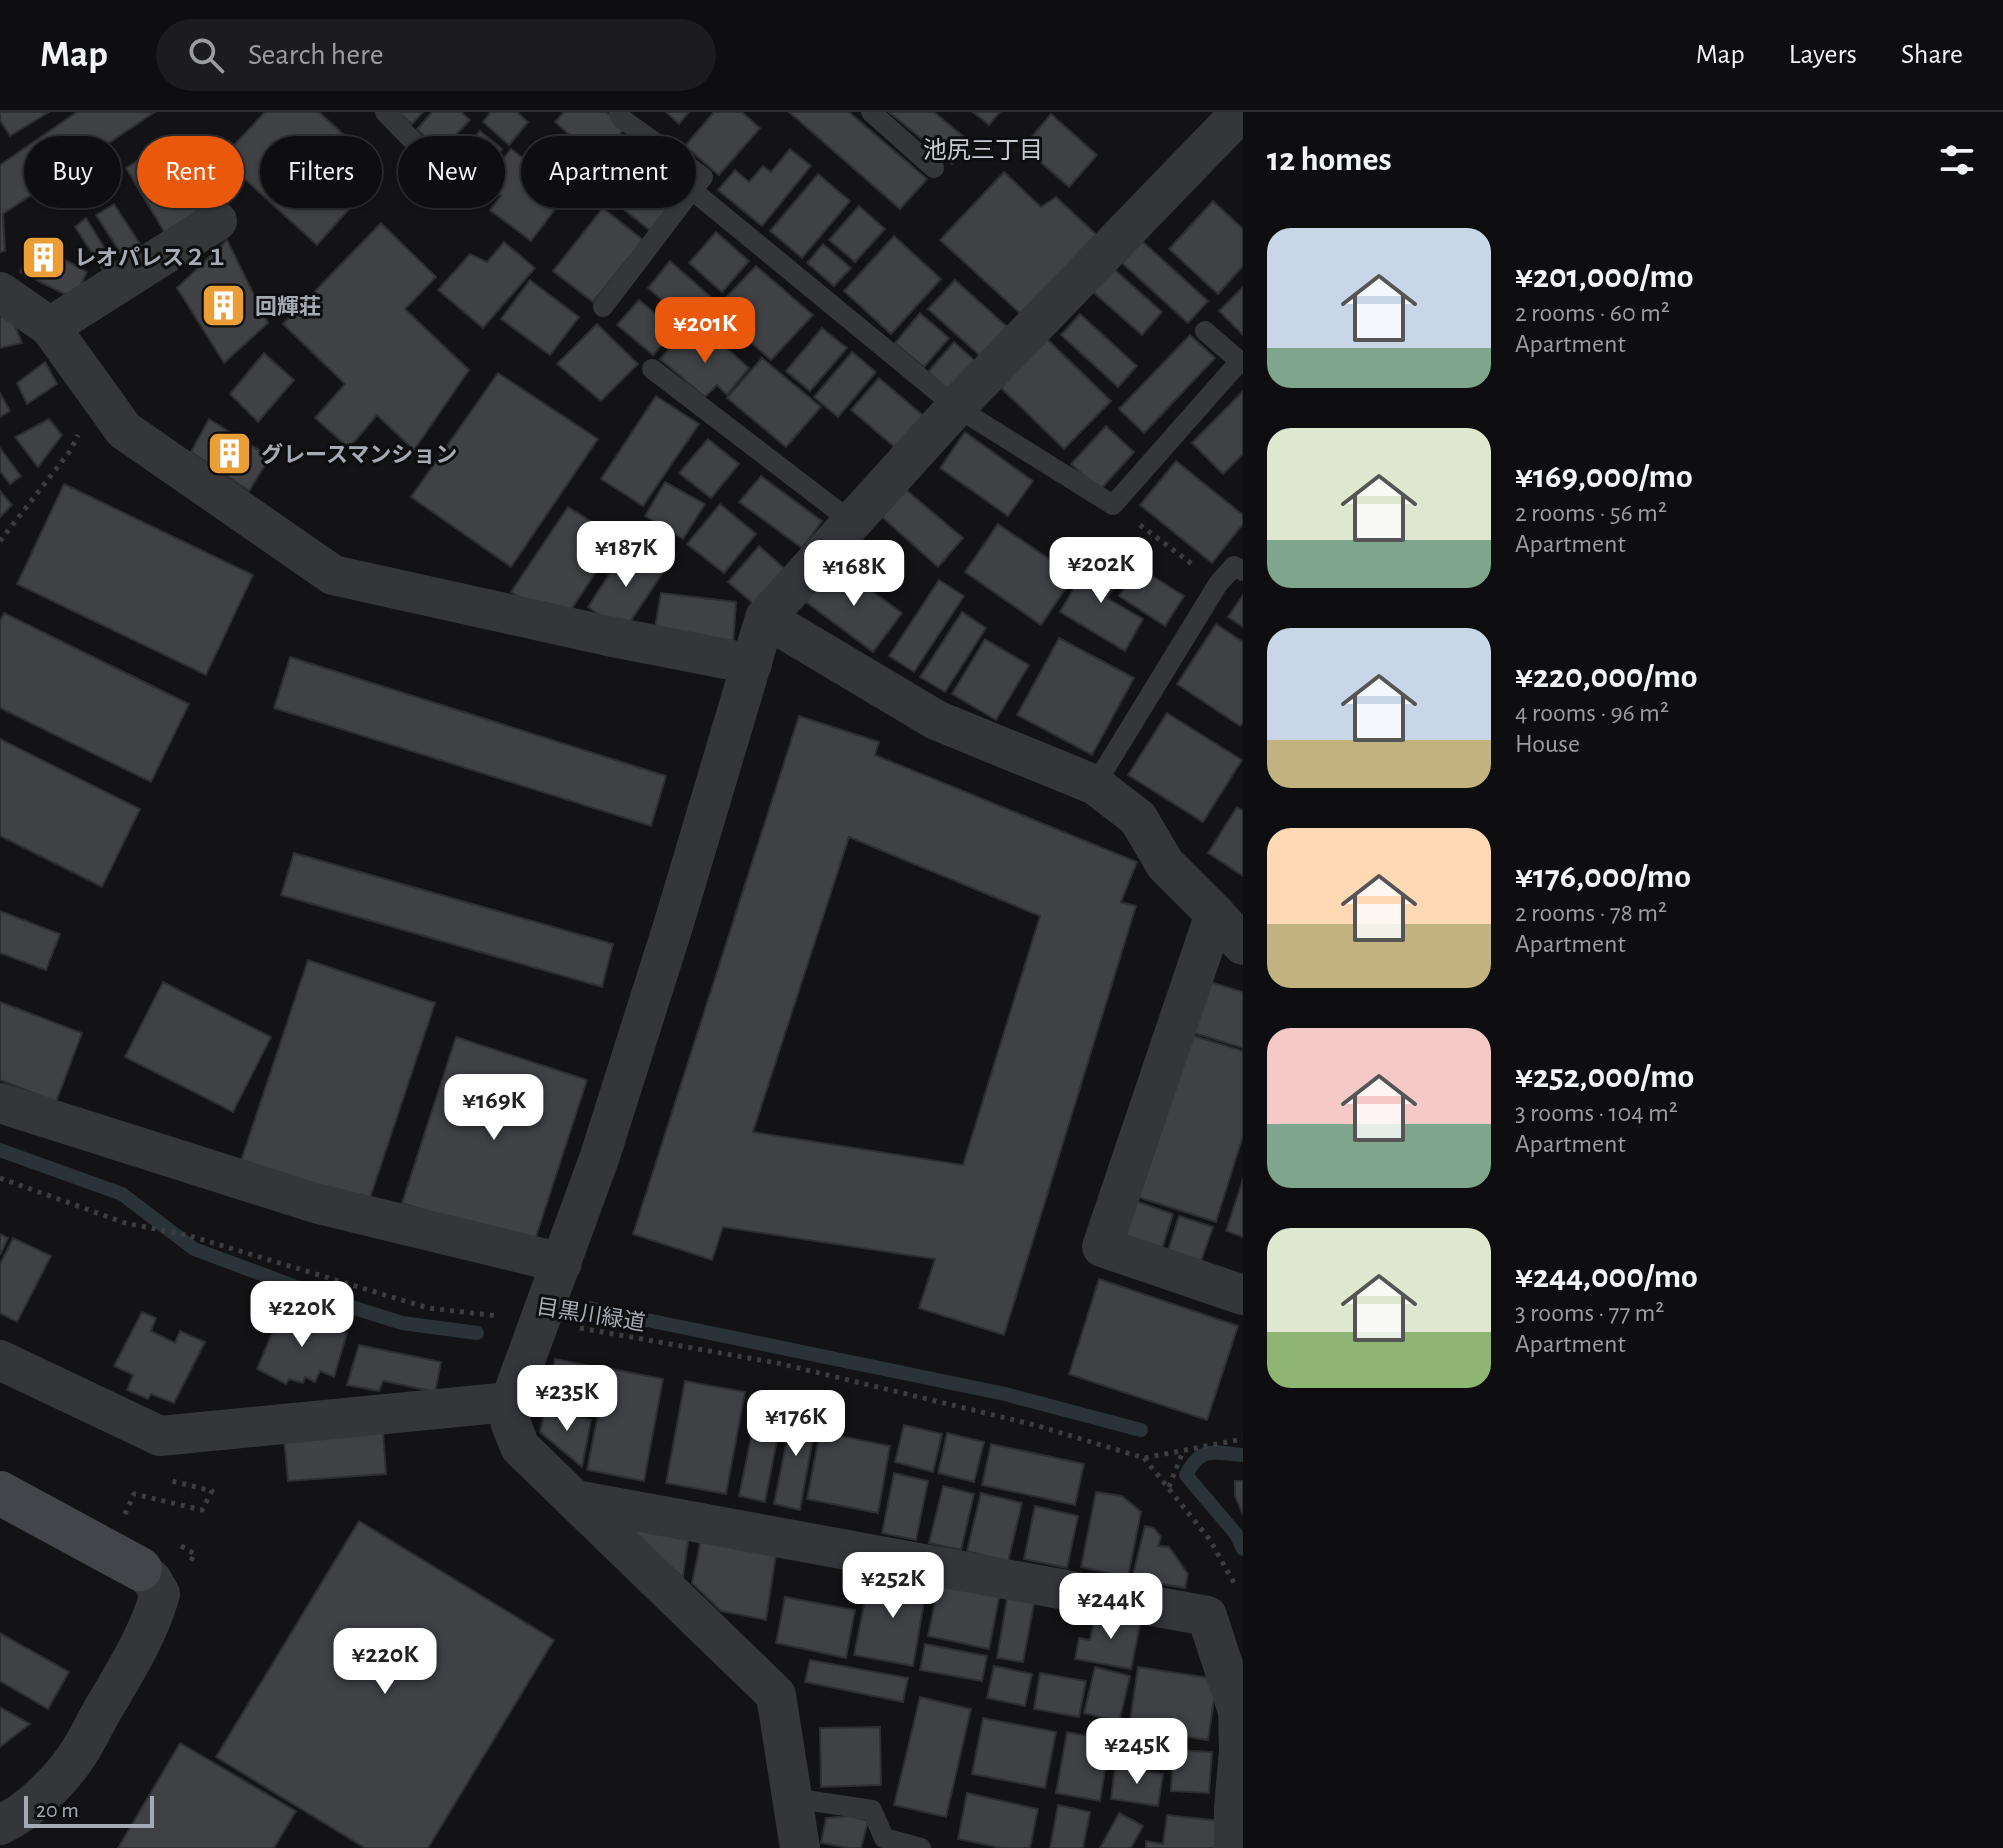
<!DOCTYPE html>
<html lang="en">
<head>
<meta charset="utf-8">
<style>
	body { margin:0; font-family:"Alegreya Sans","Noto Sans JP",sans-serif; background:#1c1c1e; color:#f1f3f6; height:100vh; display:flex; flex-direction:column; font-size:30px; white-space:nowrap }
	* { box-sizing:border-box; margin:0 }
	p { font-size:26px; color:#9b9c9f }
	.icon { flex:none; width:44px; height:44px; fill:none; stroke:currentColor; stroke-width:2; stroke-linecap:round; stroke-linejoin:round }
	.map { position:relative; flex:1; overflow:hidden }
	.side { display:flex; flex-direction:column; background:#0e0e10; width:760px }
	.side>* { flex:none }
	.top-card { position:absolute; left:24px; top:24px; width:760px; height:72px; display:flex; gap:16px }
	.scale { position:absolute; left:24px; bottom:20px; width:130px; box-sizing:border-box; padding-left:8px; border:4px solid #a5abb5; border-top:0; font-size:22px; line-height:28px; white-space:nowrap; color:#a5abb5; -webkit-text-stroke:6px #0e0e10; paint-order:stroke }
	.price { position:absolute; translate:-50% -68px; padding:0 18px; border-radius:16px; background:#fff; color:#222; font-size:26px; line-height:52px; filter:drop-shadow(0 2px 4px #0008) }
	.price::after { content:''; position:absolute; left:50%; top:48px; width:24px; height:18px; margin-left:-12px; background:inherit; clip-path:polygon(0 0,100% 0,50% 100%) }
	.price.current { background:#ea580c; color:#fff }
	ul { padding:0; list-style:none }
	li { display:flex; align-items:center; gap:24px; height:200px; padding:0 24px }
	li span { display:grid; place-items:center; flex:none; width:224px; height:160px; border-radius:24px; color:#555 }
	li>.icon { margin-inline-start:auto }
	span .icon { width:96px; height:96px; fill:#fffc; stroke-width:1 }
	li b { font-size:34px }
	h2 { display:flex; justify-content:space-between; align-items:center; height:96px; padding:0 24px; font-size:34px }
	.chip { padding:0 28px; border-radius:36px; background:#0e0e10; box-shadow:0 2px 6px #0004,0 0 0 2px #2e2e30; font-size:28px; line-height:72px }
	.chip.current { background:#ea580c; color:#fff }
	header { display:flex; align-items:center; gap:48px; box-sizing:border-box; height:112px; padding:0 40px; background:#0e0e10; border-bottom:2px solid #2e2e30 }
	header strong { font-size:38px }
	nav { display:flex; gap:44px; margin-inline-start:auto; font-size:28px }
	.search { width:560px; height:72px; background:#1c1c1e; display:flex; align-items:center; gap:20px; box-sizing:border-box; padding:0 28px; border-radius:44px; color:#9b9c9f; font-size:30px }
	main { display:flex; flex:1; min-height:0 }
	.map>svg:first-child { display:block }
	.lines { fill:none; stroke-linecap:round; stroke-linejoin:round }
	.stream { stroke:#2a3338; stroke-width:14 }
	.building { fill:#3f4145; stroke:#2d2e31; stroke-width:2; fill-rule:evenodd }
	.path { stroke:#3b3d41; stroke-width:5; stroke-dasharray:4 6; stroke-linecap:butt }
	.lane { stroke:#34363a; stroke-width:20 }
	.street { stroke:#34363a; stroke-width:40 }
	.secondary { stroke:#43454a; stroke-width:44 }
	.labels { text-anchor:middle; stroke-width:6; stroke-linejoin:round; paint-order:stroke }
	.poi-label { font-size:22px; font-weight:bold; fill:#a5abb5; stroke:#0e0e10; text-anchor:start }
	.street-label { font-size:22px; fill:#a5abb5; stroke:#0e0e10 }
	.neighbourhood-label { font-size:24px; fill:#c6cad1; stroke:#0e0e10 }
</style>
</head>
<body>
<header>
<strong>Map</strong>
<div class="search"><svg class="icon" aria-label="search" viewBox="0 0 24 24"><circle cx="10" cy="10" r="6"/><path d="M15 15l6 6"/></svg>Search here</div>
<nav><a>Map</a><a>Layers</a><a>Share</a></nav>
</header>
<main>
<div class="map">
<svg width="1243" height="1736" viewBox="0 0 1243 1736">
	<rect width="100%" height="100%" fill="#131315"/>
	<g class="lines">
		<g class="stream">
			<path d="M0,1038L122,1082L194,1137L345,1193L402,1211L477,1221"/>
			<path d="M589,1196L1005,1282L1141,1318"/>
			<path d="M1243,1343C1215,1341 1201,1333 1186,1363L1236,1422L1243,1437"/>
		</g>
	</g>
	<g class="building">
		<path d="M0,0H49L10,24L0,8Z"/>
		<path d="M77,0H155L3,102L5,139L0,140V53Z"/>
		<path d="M265,0H319L383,59L317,133L222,46Z"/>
		<path d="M398,0H423L412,12Z"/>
		<path d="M432,0H461L470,8L440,39L417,17Z"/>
		<path d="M491,0H517L528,10L509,33L483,10Z"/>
		<path d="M564,0H606L625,16L597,47L555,10Z"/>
		<path d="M666,0H689L679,12Z"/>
		<path d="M714,0H742L760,16L719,63L685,34Z"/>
		<path d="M789,0H849L927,67L900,97Z"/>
		<path d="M889,0H934L970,30L952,52Z"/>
		<path d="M973,0H1000L989,13Z"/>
		<path d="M1051,2L1097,43L1069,75L1023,35Z"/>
		<path d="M480,19L502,37L472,71L451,52Z"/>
		<path d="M636,31L688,69L652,120L598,77Z"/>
		<path d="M162,33L200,105L168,126L126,56Z"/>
		<path d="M511,37L568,80L531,129L490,98L501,84L484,71Z"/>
		<path d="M790,37L811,54L762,114L718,78L735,58L749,70L763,54L771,60Z"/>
		<path d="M1004,60L1041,95L1056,85L1099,125L1024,205L940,128Z"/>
		<path d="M818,62L850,89L802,146L770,119Z"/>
		<path d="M1213,89L1243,117V154L1218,182L1169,137Z"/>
		<path d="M114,92L144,138L127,151L96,103Z"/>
		<path d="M859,94L885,117L855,150L829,128Z"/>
		<path d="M603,96L643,128L593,190L553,159Z"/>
		<path d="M86,106L118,158L108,166L75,115Z"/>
		<path d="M381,111L436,165L405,197L469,258L414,338L377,303L349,336L315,306L345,272L283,212Z"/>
		<path d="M716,120L749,149L722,180L689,151Z"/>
		<path d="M894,124L941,167L891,222L844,179Z"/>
		<path d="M227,128L268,211L224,251L177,176Z"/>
		<path d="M1142,129L1208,189L1188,211L1122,151Z"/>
		<path d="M33,130L87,160L74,187L20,160Z"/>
		<path d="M504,130L535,156L483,216L438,178L470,142L487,150Z"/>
		<path d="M823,132L851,156L834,174L807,151Z"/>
		<path d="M670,149L712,186L689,212L648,176Z"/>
		<path d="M1105,149L1162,200L1142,223L1085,173Z"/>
		<path d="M756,154L813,203L771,248L714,198Z"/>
		<path d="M530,168L579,205L550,243L501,207Z"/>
		<path d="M955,168L1013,220L986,249L928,197Z"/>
		<path d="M1243,175V223L1219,199Z"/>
		<path d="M639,188L675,218L653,243L617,213Z"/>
		<path d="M920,201L949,226L924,255L895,231Z"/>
		<path d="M1080,202L1137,254L1118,275L1061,223Z"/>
		<path d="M0,204L13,209L22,231L0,236Z"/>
		<path d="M597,212L638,252L601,289L557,252Z"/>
		<path d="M822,216L847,236L810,279L786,259Z"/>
		<path d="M684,221L702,237L714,225L749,256L727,283L717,273L705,285L660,247Z"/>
		<path d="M1190,223L1215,246L1144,321L1119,297Z"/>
		<path d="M1045,225L1111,289L1064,337L998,273Z"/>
		<path d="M954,230L982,255L956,285L928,260Z"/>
		<path d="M852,240L876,260L838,305L814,285Z"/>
		<path d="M264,241L294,268L258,310L230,282Z"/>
		<path d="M762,246L821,295L786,335L727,286Z"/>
		<path d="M45,250L57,272L27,292L17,271Z"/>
		<path d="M498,261L598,327L511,455L411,385Z"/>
		<path d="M879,266L925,305L897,337L851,298Z"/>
		<path d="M1243,279V342L1223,362L1192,331Z"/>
		<path d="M0,281L10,299L0,305Z"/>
		<path d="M656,284L699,312L643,394L601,367Z"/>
		<path d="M49,307L62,323L38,355L15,325Z"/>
		<path d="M209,307L270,345L249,379L191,340Z"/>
		<path d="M1106,314L1134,340L1100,378L1071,352Z"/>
		<path d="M965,320L1033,369L1008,404L940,356Z"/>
		<path d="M708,327L739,352L711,386L679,361Z"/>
		<path d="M0,336L21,364L10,372L0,359Z"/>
		<path d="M1176,349L1243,403V412L1212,451L1140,393Z"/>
		<path d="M761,364L822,409L802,436L739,390Z"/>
		<path d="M665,370L705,392L683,427L645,404Z"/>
		<path d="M64,372L253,463L206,563L17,472Z"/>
		<path d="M905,377L963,426L938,455L882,405Z"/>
		<path d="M0,379L12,393L0,405Z"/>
		<path d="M720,392L756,422L724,461L687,432Z"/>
		<path d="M568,395L618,426L562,512L511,480Z"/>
		<path d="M998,412L1074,464L1041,513L965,460Z"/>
		<path d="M759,434L793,464L762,499L728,470Z"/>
		<path d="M627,435L664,459L624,519L588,495Z"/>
		<path d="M1093,443L1123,460L1107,486L1143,507L1125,539L1060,500Z"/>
		<path d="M835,452L902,501L873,540L806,490Z"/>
		<path d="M1138,455L1184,484L1165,514L1119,484Z"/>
		<path d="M939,468L964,484L914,560L889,544Z"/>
		<path d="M661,481L736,490L733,534L654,521Z"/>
		<path d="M1243,483V515L1228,505Z"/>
		<path d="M962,500L986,516L945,580L920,565Z"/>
		<path d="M4,501L189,592L151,670L0,596V509Z"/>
		<path d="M1216,512L1243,530V610L1240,614L1177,572Z"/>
		<path d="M1059,526L1134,566L1092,643L1017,603Z"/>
		<path d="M985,527L1029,553L996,608L952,582Z"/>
		<path d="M290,545L666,664L651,714L274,596Z"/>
		<path d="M1167,601L1242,648L1203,710L1128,663Z"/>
		<path d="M799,604L879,630L875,643L1137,750L1121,790L1136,794L1004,1223L919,1196L935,1147L723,1115L712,1148L633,1122ZM849,725L1040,804L963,1053L753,1020Z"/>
		<path d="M0,627L140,697L102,775L0,724Z"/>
		<path d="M1237,695L1243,699V764L1208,741Z"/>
		<path d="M294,741L613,832L602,875L281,783Z"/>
		<path d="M0,799L60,822L46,858L0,841Z"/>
		<path d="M308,848L435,891L368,1092L241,1049Z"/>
		<path d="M1207,869L1243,880V936L1191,920Z"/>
		<path d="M163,870L271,925L233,1000L125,945Z"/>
		<path d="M0,890L82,921L56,990L0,968Z"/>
		<path d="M1188,922L1243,939V1024L1216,1110L1138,1085Z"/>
		<path d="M456,925L587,968L533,1134L402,1091Z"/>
		<path d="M1243,1067V1125L1226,1119Z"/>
		<path d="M1133,1088L1173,1102L1162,1137L1122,1123Z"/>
		<path d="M1179,1104L1213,1115L1200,1152L1167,1141Z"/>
		<path d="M0,1122L8,1126L0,1143Z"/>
		<path d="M13,1126L51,1144L17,1210L0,1201V1152Z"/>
		<path d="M1099,1167L1238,1214L1207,1308L1069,1262Z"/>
		<path d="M282,1197L347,1221L334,1265L320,1259L315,1270L305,1265L303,1271L289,1267L286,1272L257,1257Z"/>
		<path d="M142,1200L156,1206L151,1219L175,1231L180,1219L205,1230L174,1291L151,1282L148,1287L127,1278L133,1263L114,1254Z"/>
		<path d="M359,1233L441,1250L435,1280L383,1269L379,1279L347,1273Z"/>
		<path d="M555,1247L600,1256L591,1302L545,1293Z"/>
		<path d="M607,1256L663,1267L644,1369L587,1358Z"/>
		<path d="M685,1269L745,1280L726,1382L666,1371Z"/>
		<path d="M759,1287L784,1292L765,1390L739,1384Z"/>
		<path d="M794,1293L818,1298L800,1398L774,1392Z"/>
		<path d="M545,1297L591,1308L582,1355L540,1320Z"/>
		<path d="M904,1313L942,1322L933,1360L895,1350Z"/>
		<path d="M383,1319L386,1362L288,1369L284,1327Z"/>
		<path d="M820,1320L890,1334L878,1401L807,1387Z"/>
		<path d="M947,1321L984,1330L974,1370L938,1361Z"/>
		<path d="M991,1332L1084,1352L1075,1393L982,1373Z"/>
		<path d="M894,1361L928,1369L916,1428L882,1421Z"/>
		<path d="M1235,1369H1243V1403L1235,1384Z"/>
		<path d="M943,1374L974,1382L961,1438L929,1431Z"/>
		<path d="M1096,1380L1122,1384L1141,1400L1128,1465L1081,1455Z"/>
		<path d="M981,1381L1022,1391L1008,1450L967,1439Z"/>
		<path d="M1035,1394L1078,1404L1067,1456L1024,1447Z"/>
		<path d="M626,1406L689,1422L683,1465L632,1425Z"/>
		<path d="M359,1409L554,1528L428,1736H365L216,1645Z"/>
		<path d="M1145,1414L1154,1416L1161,1425L1158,1434L1169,1435L1188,1462L1185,1476L1132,1467Z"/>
		<path d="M702,1422L777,1436L766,1508L721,1499L692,1471Z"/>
		<path d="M882,1459L928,1468L913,1554L854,1543L866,1483L877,1485Z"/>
		<path d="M939,1469L1000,1481L989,1537L928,1524Z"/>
		<path d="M1008,1481L1035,1486L1023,1550L997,1546Z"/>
		<path d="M785,1485L855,1498L846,1546L776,1531Z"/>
		<path d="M1096,1500L1141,1508L1131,1557L1075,1547L1079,1526L1090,1528Z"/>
		<path d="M0,1521L69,1560L48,1597L0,1569Z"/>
		<path d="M925,1532L987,1544L982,1569L920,1558Z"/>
		<path d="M810,1548L908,1566L903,1590L805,1570Z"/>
		<path d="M994,1554L1032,1562L1025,1594L987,1586Z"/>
		<path d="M1095,1555L1130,1564L1119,1610L1084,1601Z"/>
		<path d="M1138,1555L1217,1567L1208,1628L1129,1616Z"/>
		<path d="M1040,1561L1086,1569L1079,1605L1034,1597Z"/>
		<path d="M920,1585L971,1597L946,1705L894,1693Z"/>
		<path d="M0,1595L30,1612L0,1635Z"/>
		<path d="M983,1606L1056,1620L1045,1676L972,1662Z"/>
		<path d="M880,1615L881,1673L821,1675L820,1616Z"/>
		<path d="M1067,1620L1110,1628L1100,1689L1056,1681Z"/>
		<path d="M180,1631L296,1699L274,1736H118Z"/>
		<path d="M1173,1638L1212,1640L1209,1681L1171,1679Z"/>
		<path d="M1115,1654L1163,1662L1158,1694L1111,1687Z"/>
		<path d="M967,1681L1038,1697L1030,1736H1001L958,1727Z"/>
		<path d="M1058,1693L1090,1700L1083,1736H1050Z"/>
		<path d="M1119,1701L1143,1714L1131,1736H1100Z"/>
		<path d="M1167,1703L1220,1709L1217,1736H1146V1729L1163,1732Z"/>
		<path d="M852,1704L868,1709L861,1736H849L821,1731L826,1706Z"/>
	</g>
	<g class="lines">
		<g class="path">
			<path d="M1140,413L1192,452"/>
			<path d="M0,429L70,339L78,323"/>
			<path d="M0,1066L125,1111L187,1123L428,1196L499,1204"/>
			<path d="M580,1216L782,1252L1035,1313L1144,1346L1243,1327"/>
			<path d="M1144,1346L1210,1428L1234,1471"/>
			<path d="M1169,1375L1183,1339"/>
			<path d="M125,1402L134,1382L202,1398L212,1379L168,1368"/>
			<path d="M181,1434L195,1442L190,1450"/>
		</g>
		<g class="lane">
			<path d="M385,0L463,81"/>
			<path d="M619,0L621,6L703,65L692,78L956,295L1113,393L1240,249"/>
			<path d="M871,0L934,56"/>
			<path d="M603,195L692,78"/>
			<path d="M1205,219L1243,252"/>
			<path d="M652,257L852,410"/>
			<path d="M1095,673L1218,472L1234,454L1243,459"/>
			<path d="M792,1686L872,1698L884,1726L921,1736"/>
		</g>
		<g class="street">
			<path d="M0,180L50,215L124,318L333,463L608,524L752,552"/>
			<path d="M50,215L217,109"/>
			<path d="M765,506L936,608L1095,673L1138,706L1165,752L1215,802L1243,833"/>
			<path d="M1215,802L1102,1135L1243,1183"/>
			<path d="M0,991L315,1091L562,1151"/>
			<path d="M0,1248L160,1324L510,1290"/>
			<path d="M575,1388L1207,1504L1238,1599L1239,1638L1234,1696V1736"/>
			<path d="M0,1713C28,1700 56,1673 74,1648C85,1633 93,1615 102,1599C124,1562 148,1524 160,1482L152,1468L140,1457"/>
			<path d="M800,1736L776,1583L520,1335L511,1312L510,1290L600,1044L673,814L765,506L956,295L1241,0"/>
		</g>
		<path class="secondary" d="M0,1381L140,1457"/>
	</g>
	<defs>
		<symbol id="building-square" viewBox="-11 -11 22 22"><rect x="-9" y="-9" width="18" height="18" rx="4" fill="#eb9e35" stroke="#0e0e10"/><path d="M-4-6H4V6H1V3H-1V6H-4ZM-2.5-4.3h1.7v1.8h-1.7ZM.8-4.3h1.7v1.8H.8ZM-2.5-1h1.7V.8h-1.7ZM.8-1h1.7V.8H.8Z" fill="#fff"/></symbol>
	</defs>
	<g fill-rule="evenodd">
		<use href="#building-square" x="18" y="120" width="51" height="51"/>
		<use href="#building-square" x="198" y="168" width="51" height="51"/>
		<use href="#building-square" x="204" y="316" width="51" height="51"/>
	</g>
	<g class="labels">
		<g class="poi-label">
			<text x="74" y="153">レオパレス２１</text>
			<text x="255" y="202">回輝荘</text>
			<text x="261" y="350">グレースマンション</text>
		</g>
		<g class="street-label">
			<text transform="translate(591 1202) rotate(9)" y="8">目黒川緑道</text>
		</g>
		<g class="neighbourhood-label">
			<text x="983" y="46">池尻三丁目</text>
		</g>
	</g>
</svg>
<div class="scale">20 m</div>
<b class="price current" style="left:705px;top:253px">¥201K</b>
<b class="price" style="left:626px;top:477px">¥187K</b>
<b class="price" style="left:1101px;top:493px">¥202K</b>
<b class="price" style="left:854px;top:496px">¥168K</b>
<b class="price" style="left:494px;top:1030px">¥169K</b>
<b class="price" style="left:302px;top:1237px">¥220K</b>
<b class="price" style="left:567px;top:1321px">¥235K</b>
<b class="price" style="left:796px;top:1346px">¥176K</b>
<b class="price" style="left:893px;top:1508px">¥252K</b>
<b class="price" style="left:1111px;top:1529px">¥244K</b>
<b class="price" style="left:385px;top:1584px">¥220K</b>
<b class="price" style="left:1137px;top:1674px">¥245K</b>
<div class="top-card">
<a class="chip">Buy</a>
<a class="chip current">Rent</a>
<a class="chip">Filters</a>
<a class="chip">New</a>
<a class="chip">Apartment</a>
</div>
</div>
<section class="side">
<h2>12 homes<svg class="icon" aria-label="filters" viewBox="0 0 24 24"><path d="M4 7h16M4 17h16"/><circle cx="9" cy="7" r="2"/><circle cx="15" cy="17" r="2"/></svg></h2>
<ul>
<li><span style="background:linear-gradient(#c9d6e8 75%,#7fa58c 0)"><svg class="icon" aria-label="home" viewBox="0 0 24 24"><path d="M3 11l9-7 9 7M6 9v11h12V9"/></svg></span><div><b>¥201,000/mo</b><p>2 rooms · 60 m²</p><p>Apartment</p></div></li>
<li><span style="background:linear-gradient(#dfe7d0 70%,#7fa58c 0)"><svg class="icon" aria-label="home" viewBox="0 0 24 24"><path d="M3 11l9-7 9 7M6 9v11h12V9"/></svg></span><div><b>¥169,000/mo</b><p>2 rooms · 56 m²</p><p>Apartment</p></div></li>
<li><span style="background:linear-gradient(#c9d6e8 70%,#c2b280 0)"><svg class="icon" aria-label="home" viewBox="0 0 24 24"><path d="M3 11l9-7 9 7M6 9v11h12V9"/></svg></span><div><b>¥220,000/mo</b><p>4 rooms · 96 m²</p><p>House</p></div></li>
<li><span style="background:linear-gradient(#ffd9b3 60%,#c2b280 0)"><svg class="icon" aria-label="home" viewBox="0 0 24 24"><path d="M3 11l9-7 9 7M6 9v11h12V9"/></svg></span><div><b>¥176,000/mo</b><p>2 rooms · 78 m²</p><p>Apartment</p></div></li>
<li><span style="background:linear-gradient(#f6c9c9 60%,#7fa58c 0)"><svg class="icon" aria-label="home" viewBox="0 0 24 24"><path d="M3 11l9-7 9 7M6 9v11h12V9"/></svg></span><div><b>¥252,000/mo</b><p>3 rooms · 104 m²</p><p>Apartment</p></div></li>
<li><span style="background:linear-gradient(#dfe7d0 65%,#8fb573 0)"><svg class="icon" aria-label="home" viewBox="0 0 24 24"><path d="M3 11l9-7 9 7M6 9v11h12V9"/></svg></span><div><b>¥244,000/mo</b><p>3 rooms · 77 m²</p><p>Apartment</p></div></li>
</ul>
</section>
</main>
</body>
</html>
